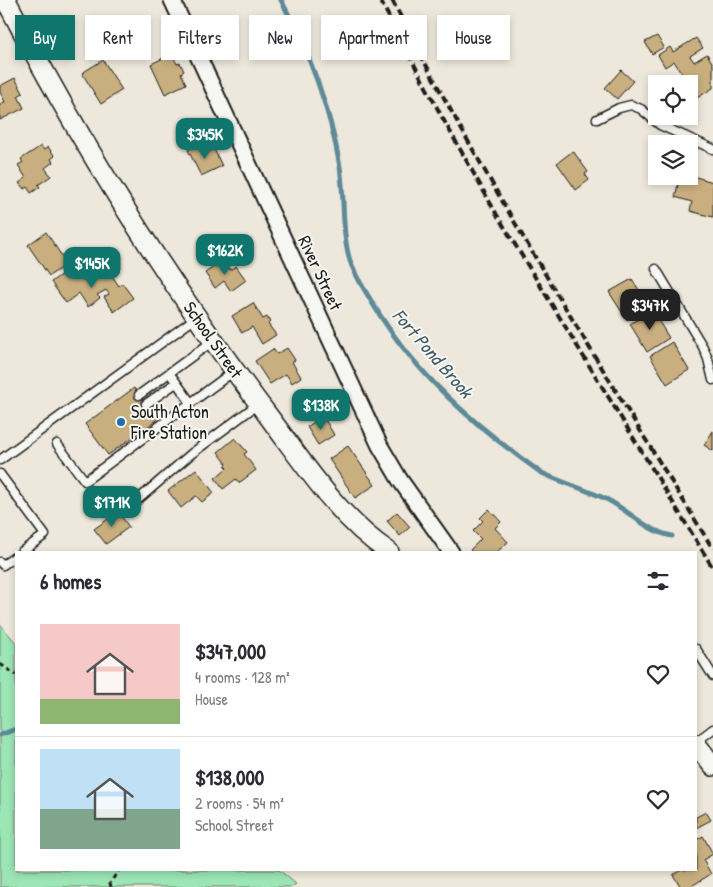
<!DOCTYPE html>
<html lang="en">
<head>
<meta charset="utf-8">
<style>
	body { margin:0; font-family:"Patrick Hand",sans-serif; background:#f7f7f7; color:#2b2b33; height:100vh; display:flex; flex-direction:column; font-size:19px; white-space:nowrap }
	* { box-sizing:border-box; margin:0 }
	p { font-size:16px; color:#7c7c81 }
	.icon { flex:none; width:28px; height:28px; fill:none; stroke:currentColor; stroke-width:2; stroke-linecap:round; stroke-linejoin:round }
	.map { position:relative; flex:1; overflow:hidden }
	.side { position:absolute; left:15px; top:551px; width:682px; height:320px; display:flex; flex-direction:column; background:#fff; border-radius:0px; box-shadow:0 2px 8px #0003 }
	.side>* { flex:none }
	.top-card { position:absolute; left:15px; top:15px; width:684px; height:45px; display:flex; gap:10px }
	.controls { position:absolute; left:648px; top:75px; display:grid; gap:10px }
	.controls a { display:grid; place-items:center; width:50px; height:50px; border-radius:0px; background:#fff; box-shadow:0 2px 8px #0003; font-size:25px }
	.price { position:absolute; translate:-50% -42px; padding:0 11px; border-radius:10px; background:#0f766e; color:#fff; font-size:16px; line-height:32px; filter:drop-shadow(0 1px 2px #0008) }
	.price::after { content:''; position:absolute; left:50%; top:30px; width:15px; height:11px; margin-left:-8px; background:inherit; clip-path:polygon(0 0,100% 0,50% 100%) }
	.price.current { background:#222; color:#fff }
	ul { padding:0; list-style:none }
	li { display:flex; align-items:center; gap:15px; height:125px; padding:0 25px }
	li+li { border-top:1px solid #e1e1e2 }
	li span { display:grid; place-items:center; flex:none; width:140px; height:100px; border-radius:0px; color:#555 }
	li>.icon { margin-inline-start:auto }
	span .icon { width:60px; height:60px; fill:#fffc; stroke-width:1 }
	li b { font-size:21px }
	h2 { display:flex; justify-content:space-between; align-items:center; height:60px; padding:0 25px; font-size:21px }
	.pill { padding:0 18px; border-radius:0px; background:#fff; box-shadow:0 2px 8px #0003; font-size:18px; line-height:45px }
	.pill.current { background:#0f766e; color:#fff }
	.map>svg:first-child { display:block }
	.green { fill:#9ce5b4; stroke:#5c8068 }
	.lines { fill:none; stroke-linecap:round; stroke-linejoin:round }
	.stream { stroke:#5d8998; stroke-width:5 }
	.building { fill:#c9af7f; stroke:#1c1c1c }
	.service-casing { stroke:#1c1c1c; stroke-width:11 }
	.minor-casing { stroke:#1c1c1c; stroke-width:19 }
	.tertiary-casing { stroke:#1c1c1c; stroke-width:22 }
	.path { stroke:#1c1c1c; stroke-width:3; stroke-dasharray:5 4; stroke-linecap:butt }
	.service { stroke:#f6f6f2; stroke-width:8 }
	.minor { stroke:#f6f6f2; stroke-width:15 }
	.tertiary { stroke:#f6f6f2; stroke-width:19 }
	.rail { stroke:#1c1c1c; stroke-width:4; stroke-dasharray:8 4; stroke-linecap:butt }
	.poi-dot { fill:#1f6fb2; stroke:#f6f6f2; stroke-width:2 }
	.labels { text-anchor:middle; stroke-width:4; stroke-linejoin:round; paint-order:stroke }
	.street-label { font-size:18px; fill:#1c1c1c; stroke:#f6f6f2 }
	.poi-label { font-size:18px; fill:#1c1c1c; stroke:#f6f6f2; text-anchor:start }
	.water-label { font-size:19px; font-style:italic; fill:#425b64; stroke:#f6f6f2 }
</style>
</head>
<body>
<div class="map">
<svg width="713" height="887" viewBox="0 0 713 887">
	<rect width="100%" height="100%" fill="#ede8db"/>
	<filter id="ink" filterUnits="userSpaceOnUse"><feTurbulence type="fractalNoise" baseFrequency=".02" numOctaves="2"/><feDisplacementMap in="SourceGraphic" scale="10" xChannelSelector="R" yChannelSelector="G"/><feConvolveMatrix kernelMatrix="1 2 1 2 8 2 1 2 1" color-interpolation-filters="sRGB"/></filter>
	<g filter="url(#ink)">
		<path class="green" d="M0,624L16,643V870H279L296,884L292,887H0Z"/>
		<g class="lines">
			<g class="stream">
				<path d="M281,0C309,52 330,108 340,167C345,197 341,231 350,261C355,276 365,290 373,304C415,374 474,425 540,472C562,483 586,489 608,500C629,511 648,532 672,536"/>
				<path d="M0,735L16,729"/>
			</g>
		</g>
		<g class="building">
			<path d="M657,36L664,47L652,54L645,42Z"/>
			<path d="M696,38L703,48L690,56L694,62L707,54L713,64V88L697,98L674,61L665,67L658,55L670,47L673,52Z"/>
			<path d="M172,54L177,64L180,63L184,71L181,73L186,84L165,94L151,64Z"/>
			<path d="M103,60L122,90L101,104L82,73Z"/>
			<path d="M621,70L633,81L617,99L605,88Z"/>
			<path d="M15,78L23,93L18,96L24,108L0,120V104L5,102L0,92V86Z"/>
			<path d="M199,144L204,154L214,149L222,166L201,176L188,150Z"/>
			<path d="M41,146L44,150L48,147L55,156L51,159L53,162L45,168L51,176L38,185L40,187L31,193L27,187L24,189L19,183L26,178L18,165L23,162L21,159Z"/>
			<path d="M573,151L588,172L585,174L589,180L576,190L557,163Z"/>
			<path d="M689,175L713,182V217L690,211L692,202L675,197L680,176Z"/>
			<path d="M46,232L67,264L49,276L28,245Z"/>
			<path d="M224,260L230,270L236,266L246,280L231,291L224,281L215,288L205,273Z"/>
			<path d="M73,266L83,280L88,277L91,282L108,270L119,286L122,283L133,298L114,312L104,297L109,294L106,290L97,295L100,298L88,307L79,293L66,303L51,282Z"/>
			<path d="M632,279L649,306L627,320L609,292Z"/>
			<path d="M253,303L263,319L267,317L270,322L268,324L276,335L262,344L252,327L242,333L232,316Z"/>
			<path d="M652,310L669,338L647,352L630,324Z"/>
			<path d="M672,342L689,370L667,384L650,356Z"/>
			<path d="M287,348L295,360L292,362L301,377L292,383L286,374L270,384L255,361L273,349L277,354Z"/>
			<path d="M134,388L157,420L108,455L85,424Z"/>
			<path d="M323,416L334,435L318,445L307,427Z"/>
			<path d="M713,431V451L704,445Z"/>
			<path d="M235,438L247,452L244,454L256,470L239,483L236,479L223,489L215,478L227,468L225,466L227,464L218,452Z"/>
			<path d="M348,446L375,485L355,498L329,459Z"/>
			<path d="M196,469L214,493L202,502L196,496L181,508L168,491Z"/>
			<path d="M489,509L501,522L495,528L508,542L497,552H472L470,550L481,539L473,531L483,521L480,518Z"/>
			<path d="M118,512L129,527L106,544L94,529Z"/>
			<path d="M397,512L410,527L400,536L387,521Z"/>
			<path d="M706,812L711,820L696,828V817Z"/>
			<path d="M703,836L713,854L703,860L711,874L690,887H681L673,875L681,870H696V840Z"/>
		</g>
		<g class="lines">
			<defs>
				<g id="service">
					<path d="M597,119L619,108L631,105L641,109L660,125L713,149"/>
					<path d="M656,269L703,347L708,359L713,380"/>
					<path d="M173,378L191,403"/>
					<path d="M139,395L213,341"/>
					<path d="M146,404L176,383"/>
					<path d="M57,444L85,481L234,371"/>
					<path d="M0,460L197,317"/>
					<path d="M0,474L45,535L21,552"/>
					<path d="M126,510L191,454L258,404"/>
					<path d="M0,562L3,565L16,556"/>
					<path d="M696,649L713,676"/>
					<path d="M696,742L713,729"/>
				</g>
				<path id="minor" d="M172,0L380,446L400,480L451,552"/>
				<g id="tertiary">
					<path d="M6,0C82,147 172,289 272,421C307,468 340,519 389,552"/>
					<path d="M696,744L713,766"/>
				</g>
			</defs>
			<use href="#service" class="service-casing"/>
			<use href="#minor" class="minor-casing"/>
			<use href="#tertiary" class="tertiary-casing"/>
			<g class="path">
				<path d="M0,664L16,675"/>
				<path d="M111,887L110,883L119,870"/>
			</g>
			<use href="#service" class="service"/>
			<use href="#minor" class="minor"/>
			<use href="#tertiary" class="tertiary"/>
			<g class="rail">
				<path d="M380,0L442,117L497,215L713,568"/>
				<path d="M392,0C489,189 602,368 713,549"/>
			</g>
		</g>
	</g>
	<circle class="poi-dot" cx="121" cy="422" r="5"/>
	<g class="labels">
		<g class="street-label">
			<text transform="translate(320 273) rotate(65)" y="6">River Street</text>
			<text transform="translate(213 340) rotate(55)" y="6">School Street</text>
		</g>
		<g class="poi-label">
			<text x="131" y="418">South Acton<tspan x="131" dy="21">Fire Station</tspan></text>
		</g>
		<g class="water-label">
			<text transform="translate(433 353) rotate(49)" y="7">Fort Pond Brook</text>
		</g>
	</g>
</svg>
<div class="controls">
<a><svg class="icon" aria-label="locate" viewBox="0 0 24 24"><circle cx="12" cy="12" r="6"/><path d="M12 2v4M12 18v4M2 12h4M18 12h4"/></svg></a>
<a><svg class="icon" aria-label="layers" viewBox="0 0 24 24"><path d="M12 4l9 5-9 5-9-5zM3 14l9 5 9-5"/></svg></a>
</div>
<b class="price" style="left:205px;top:160px">$345K</b>
<b class="price" style="left:225px;top:276px">$162K</b>
<b class="price" style="left:92px;top:289px">$145K</b>
<b class="price current" style="left:650px;top:331px">$347K</b>
<b class="price" style="left:321px;top:431px">$138K</b>
<b class="price" style="left:112px;top:528px">$171K</b>
<div class="top-card">
<a class="pill current">Buy</a>
<a class="pill">Rent</a>
<a class="pill">Filters</a>
<a class="pill">New</a>
<a class="pill">Apartment</a>
<a class="pill">House</a>
</div>
<section class="side">
<h2>6 homes<svg class="icon" aria-label="filters" viewBox="0 0 24 24"><path d="M4 7h16M4 17h16"/><circle cx="9" cy="7" r="2"/><circle cx="15" cy="17" r="2"/></svg></h2>
<ul>
<li><span style="background:linear-gradient(#f6c9c9 75%,#8fb573 0)"><svg class="icon" aria-label="home" viewBox="0 0 24 24"><path d="M3 11l9-7 9 7M6 9v11h12V9"/></svg></span><div><b>$347,000</b><p>4 rooms · 128 m²</p><p>House</p></div><svg class="icon" aria-label="heart" viewBox="0 0 24 24"><path d="M12 20l-8-8c-3-5 5-10 8-4 3-6 11-1 8 4z"/></svg></li>
<li><span style="background:linear-gradient(#bfe0f5 60%,#7fa58c 0)"><svg class="icon" aria-label="home" viewBox="0 0 24 24"><path d="M3 11l9-7 9 7M6 9v11h12V9"/></svg></span><div><b>$138,000</b><p>2 rooms · 54 m²</p><p>School Street</p></div><svg class="icon" aria-label="heart" viewBox="0 0 24 24"><path d="M12 20l-8-8c-3-5 5-10 8-4 3-6 11-1 8 4z"/></svg></li>
</ul>
</section>
</div>
</body>
</html>
